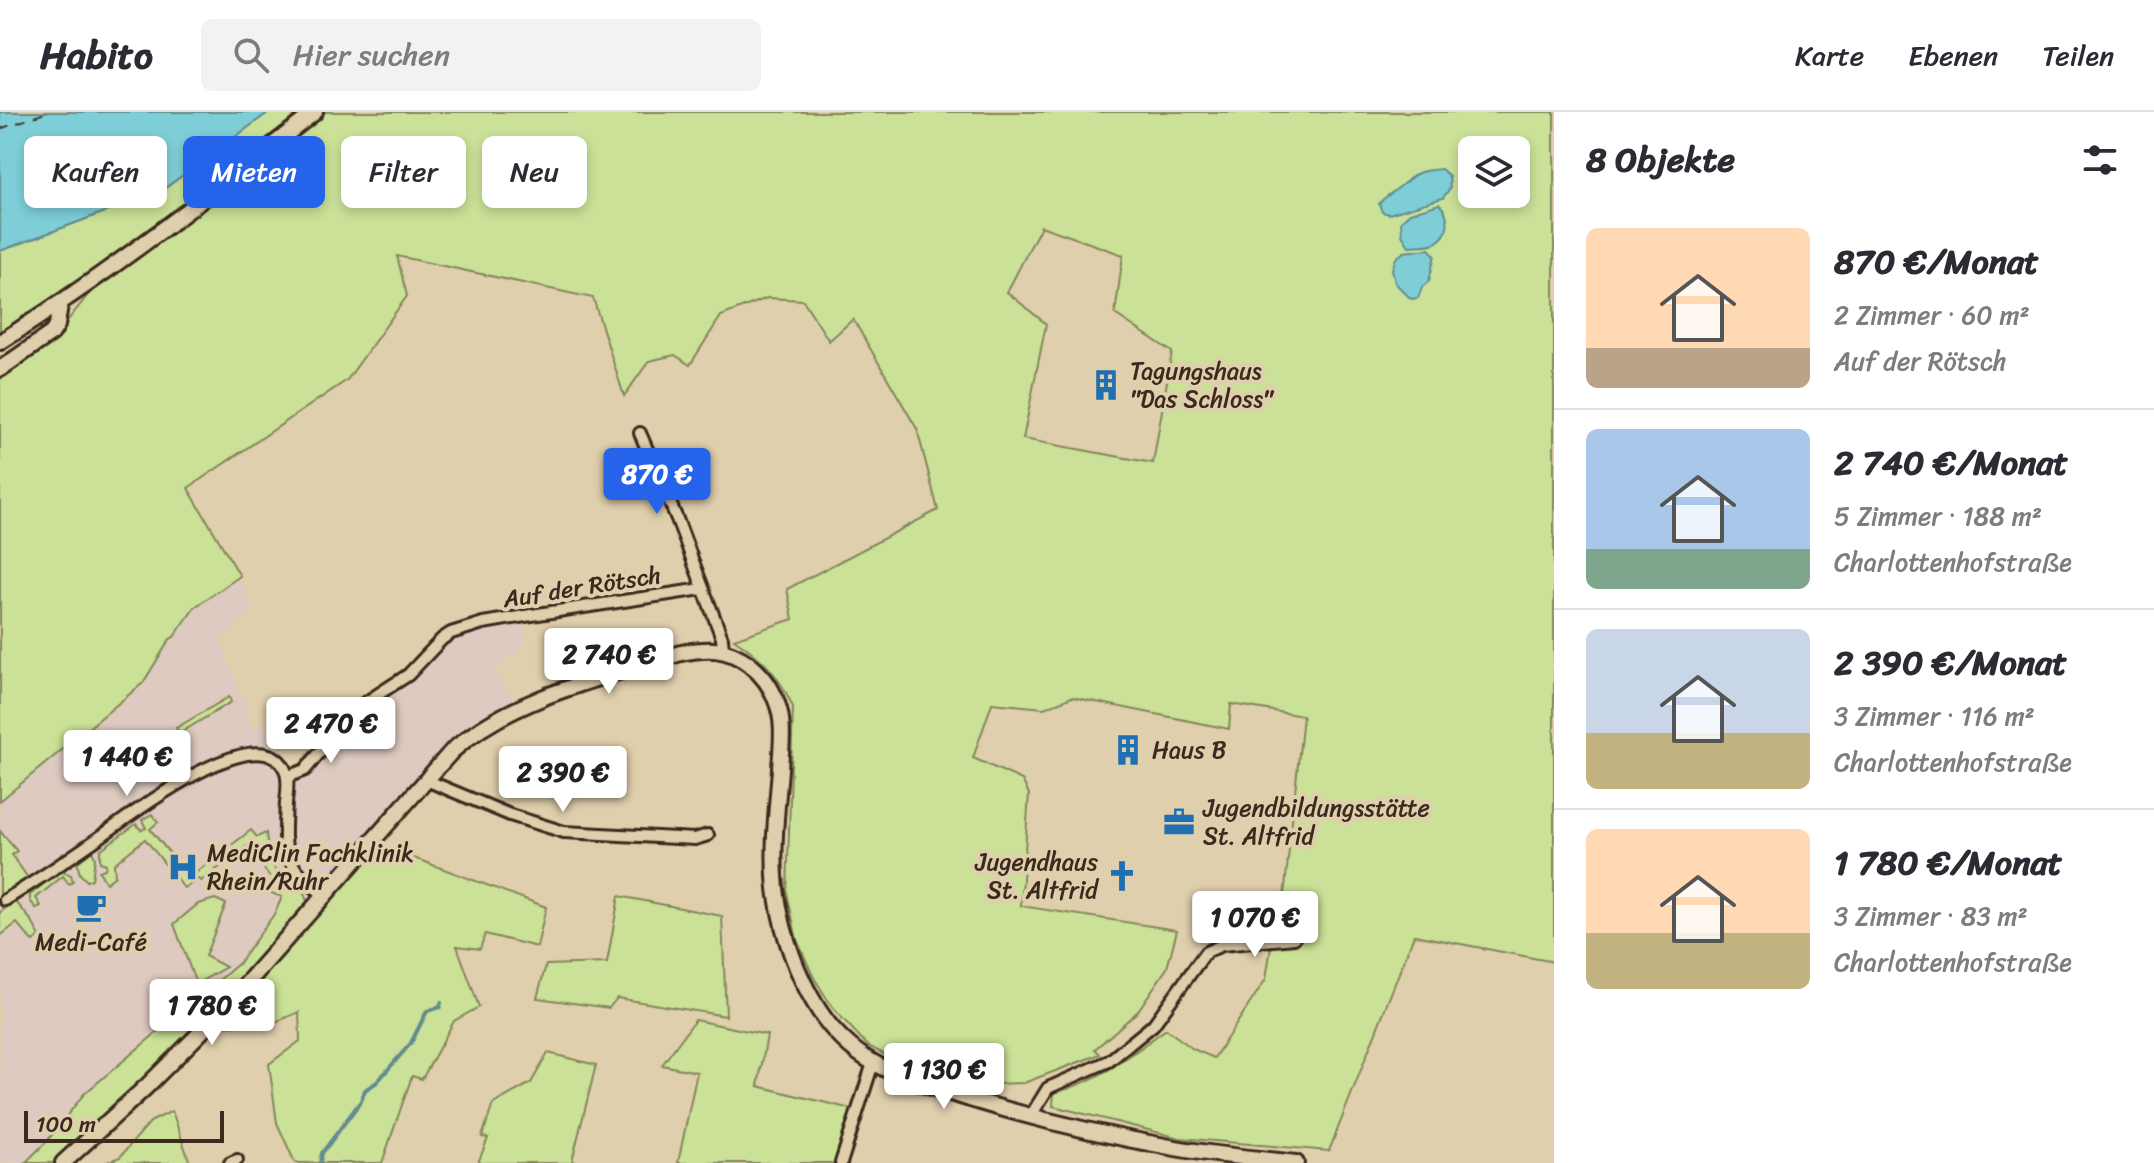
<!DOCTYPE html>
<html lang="de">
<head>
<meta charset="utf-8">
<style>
	body { margin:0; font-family:Sriracha,sans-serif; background:#f2f2f3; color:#2b2b33; height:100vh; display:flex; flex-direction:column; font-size:30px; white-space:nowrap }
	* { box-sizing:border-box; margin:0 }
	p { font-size:26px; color:#7c7c81 }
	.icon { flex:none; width:44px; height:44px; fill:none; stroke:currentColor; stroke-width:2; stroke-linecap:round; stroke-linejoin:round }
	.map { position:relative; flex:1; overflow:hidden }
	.panel { display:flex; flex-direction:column; background:#fff; width:600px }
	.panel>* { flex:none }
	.guide { position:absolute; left:24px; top:24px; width:760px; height:72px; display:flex; gap:16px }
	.fabs { position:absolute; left:1458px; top:24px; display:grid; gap:16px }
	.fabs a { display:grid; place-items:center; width:72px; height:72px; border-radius:12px; background:#fff; box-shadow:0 4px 12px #0003; font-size:40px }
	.scale { position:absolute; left:24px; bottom:20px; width:200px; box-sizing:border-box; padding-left:8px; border:4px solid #3b2a1e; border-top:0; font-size:22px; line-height:28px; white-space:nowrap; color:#3b2a1e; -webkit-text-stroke:6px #e0cfac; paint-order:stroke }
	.price { position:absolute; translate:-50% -68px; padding:0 18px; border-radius:8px; background:#fff; color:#222; font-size:26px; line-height:52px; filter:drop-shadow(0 2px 4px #0008) }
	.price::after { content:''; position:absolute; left:50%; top:48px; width:24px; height:18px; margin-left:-12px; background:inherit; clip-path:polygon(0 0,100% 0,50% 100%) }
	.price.selected { background:#2563eb; color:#fff }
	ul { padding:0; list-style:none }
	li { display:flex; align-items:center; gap:24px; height:200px; padding:0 32px }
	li+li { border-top:2px solid #e1e1e2 }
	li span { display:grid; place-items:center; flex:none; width:224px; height:160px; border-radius:12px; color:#555 }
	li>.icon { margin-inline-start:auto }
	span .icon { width:96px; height:96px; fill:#fffc; stroke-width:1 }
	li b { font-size:34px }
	h2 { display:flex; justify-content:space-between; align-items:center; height:96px; padding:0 32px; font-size:34px }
	.pill { padding:0 28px; border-radius:12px; background:#fff; box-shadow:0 4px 12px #0003; font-size:28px; line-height:72px }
	.pill.selected { background:#2563eb; color:#fff }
	header { display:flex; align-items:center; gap:48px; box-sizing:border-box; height:112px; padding:0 40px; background:#fff; border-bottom:2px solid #e1e1e2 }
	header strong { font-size:38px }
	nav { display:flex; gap:44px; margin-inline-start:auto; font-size:28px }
	.search { width:560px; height:72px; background:#f2f2f3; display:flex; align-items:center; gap:20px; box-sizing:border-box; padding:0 28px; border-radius:12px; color:#7c7c81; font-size:30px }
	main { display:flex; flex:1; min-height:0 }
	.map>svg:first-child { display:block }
	.built { fill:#decac0 }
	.green { fill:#cae197; stroke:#82865a; stroke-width:2; fill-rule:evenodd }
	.water { fill:#7eced8; stroke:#638c8e; stroke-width:2 }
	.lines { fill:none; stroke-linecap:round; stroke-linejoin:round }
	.stream { stroke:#638c8e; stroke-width:4 }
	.ferry { stroke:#423a31; stroke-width:2; stroke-dasharray:10 8; stroke-linecap:butt }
	.minor-casing { stroke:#3b2a1e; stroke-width:16 }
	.secondary-casing { stroke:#3b2a1e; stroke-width:20 }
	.minor { stroke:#e0cfac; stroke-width:10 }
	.secondary { stroke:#e0cfac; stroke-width:14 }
	.labels { text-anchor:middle; stroke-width:8; stroke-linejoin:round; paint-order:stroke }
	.poi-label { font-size:24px; fill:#3b2a1e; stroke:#e0cfac; text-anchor:start }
	.street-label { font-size:24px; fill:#3b2a1e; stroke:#e0cfac }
</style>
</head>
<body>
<header>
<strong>Habito</strong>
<div class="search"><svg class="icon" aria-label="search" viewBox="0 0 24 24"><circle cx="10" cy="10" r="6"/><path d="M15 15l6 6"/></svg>Hier suchen</div>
<nav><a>Karte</a><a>Ebenen</a><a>Teilen</a></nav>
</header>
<main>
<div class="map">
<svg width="1554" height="1051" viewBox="0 0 1554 1051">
	<rect width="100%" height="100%" fill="#e0cfac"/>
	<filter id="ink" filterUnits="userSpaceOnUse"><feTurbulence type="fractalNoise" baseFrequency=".0125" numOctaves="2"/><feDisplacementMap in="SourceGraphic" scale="16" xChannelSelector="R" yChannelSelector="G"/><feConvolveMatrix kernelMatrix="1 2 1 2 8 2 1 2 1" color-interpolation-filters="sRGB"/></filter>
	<g filter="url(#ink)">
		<path class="built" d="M240,464L254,500L220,526L254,618L263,612L294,657L308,659L353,605L455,521L523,508L525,534L495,557L514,588L469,615L449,633L220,893L54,1051H0V793L20,780L29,767L12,743L17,739L0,719V689L143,571L170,527L174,524L195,495Z"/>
		<g class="green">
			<path d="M269,0H307C208,78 108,153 0,220V139L161,79Z"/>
			<path d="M319,0H1554V850L1414,823L1329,1039L1180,1026L1053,994L1054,981C1101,968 1128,945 1166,917L1193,937L1214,946L1266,867L1271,835L1280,823L1303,604L1231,592L1229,617L1072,585L1044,596L992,591L973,646L1022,668L1029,682L1021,794L1177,818L1167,856L1137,900L1095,937L1100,942L1024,971L964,973L888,944L868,934L832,895L813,864L797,828L787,781L793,595C779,563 763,546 734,527L793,507L787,477L938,398L917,317L853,207L829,229L803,188L767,186L721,204L690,253L675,243L649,249L624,284L593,186L397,144L407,184L347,268L188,376L240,464L195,495L174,525L170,527L143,571L0,689V261L57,222L95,174ZM1472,38H1516V82H1472ZM1041,114L1123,143L1115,202L1172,240L1153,351L1023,327L1046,212L1007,180Z"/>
			<path d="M229,585L231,590L180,621L176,616Z"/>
			<path d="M152,702L158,710L150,717L188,764L194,762L251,718L257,725L266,721L268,738L279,768L285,763L304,781L308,792C229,884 142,969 53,1051H25L47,1029L84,982L238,852L275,801L282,785L269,780L276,770H274L247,734L201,769L198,767L184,776L145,727L114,752L115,764L106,771L99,759L105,757L106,752L100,750V738L136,712L141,718L146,716L142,708Z"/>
			<path d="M0,719L17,739L12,743L28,766L0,786Z"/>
			<path d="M379,733L546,795L537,835L485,822L480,837L457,834L479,895L454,909L422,967L412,964L382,1051H295L277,1011L269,952L300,929L299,900L266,914L219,913Z"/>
			<path d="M92,739L95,746L92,767L87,769L80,762L77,751Z"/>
			<path d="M64,760L71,763L73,770L69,772L63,764L36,786L41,794L36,796L30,789V783L56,762Z"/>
			<path d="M619,784L722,804L726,904L617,886L609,896L537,886L546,853L607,851Z"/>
			<path d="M215,787L226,792L205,844L226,855L196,872L174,812L198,792Z"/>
			<path d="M14,791H17L31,808L40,824L33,830L17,811L0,824V800Z"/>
			<path d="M695,908L767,923L758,974L851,997L834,1051H678L697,960L662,953Z"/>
			<path d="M548,941L596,953L572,1049L580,1051H478L488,1026L482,1025L493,992L531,971Z"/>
			<path d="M172,999L190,1051H105L120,1045L150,1010Z"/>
		</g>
		<g class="water">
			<path d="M0,0H269L161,79L0,139Z"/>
			<path d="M1441,57L1449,64L1450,76L1443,86L1389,102L1382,100L1379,92C1384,85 1388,84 1394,79C1415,64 1411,59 1441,57Z"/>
			<path d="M1439,92C1450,102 1452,122 1435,131C1428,134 1417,133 1409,134L1402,123L1401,109L1410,101Z"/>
			<path d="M1429,137L1435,143L1429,169L1422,175L1418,186L1411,187L1395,171L1392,157L1396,146L1404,140Z"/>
		</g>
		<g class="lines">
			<path class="stream" d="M320,1051L322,1041L361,989L365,978L377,970L411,931L427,899L440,895L441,891"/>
			<path class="ferry" d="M0,17L48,0"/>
			<defs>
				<g id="minor">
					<path d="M640,321L677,407L722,526L723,538"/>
					<path d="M287,665L305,658L357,596L408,563L442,527L451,521L483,511L525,504L702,477"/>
					<path d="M426,668L510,703L564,720L695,727L708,723"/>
					<path d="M5,788C36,769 67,748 97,727C125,708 263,598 286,660C289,670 287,681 286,691C283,746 283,749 326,785"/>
					<path d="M1030,1005L1048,976L1109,949L1153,913L1206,840L1222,833L1294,826"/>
					<path d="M230,1051L237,1048"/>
					<path d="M841,1051L873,951"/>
				</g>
				<g id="secondary">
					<path d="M0,230C110,161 213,80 315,0"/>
					<path d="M0,257L52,221L57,213L60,192"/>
					<path d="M63,1051L146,975L225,896L452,639C512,585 605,565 681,541C707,536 727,535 749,552C762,562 772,576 777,591C785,611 781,636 780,657C777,698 771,742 777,784C783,823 797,863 818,897C831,918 852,939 874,951C904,968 938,977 970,987C1035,1007 1103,1023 1170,1035C1212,1043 1254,1046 1296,1051"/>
				</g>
			</defs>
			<use href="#minor" class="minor-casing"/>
			<use href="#secondary" class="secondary-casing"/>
			<use href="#minor" class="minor"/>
			<use href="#secondary" class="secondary"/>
		</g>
	</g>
	<defs>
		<symbol id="building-bare" viewBox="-9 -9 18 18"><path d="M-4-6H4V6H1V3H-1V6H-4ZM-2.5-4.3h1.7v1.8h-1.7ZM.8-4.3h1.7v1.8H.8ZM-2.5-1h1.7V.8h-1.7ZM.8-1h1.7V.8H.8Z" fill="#1f6fb2" stroke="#e0cfac" stroke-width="2.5" paint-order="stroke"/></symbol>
		<symbol id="office-bare" viewBox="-9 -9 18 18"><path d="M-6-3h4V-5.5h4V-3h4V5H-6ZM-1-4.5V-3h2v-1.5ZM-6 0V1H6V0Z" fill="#1f6fb2" stroke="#e0cfac" stroke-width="2.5" paint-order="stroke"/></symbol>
		<symbol id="hospital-bare" viewBox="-9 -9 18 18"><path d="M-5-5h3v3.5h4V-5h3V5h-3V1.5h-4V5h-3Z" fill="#1f6fb2" stroke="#e0cfac" stroke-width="2.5" paint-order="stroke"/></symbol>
		<symbol id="church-bare" viewBox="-9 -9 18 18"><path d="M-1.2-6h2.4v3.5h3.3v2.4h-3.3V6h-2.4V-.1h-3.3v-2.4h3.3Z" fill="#1f6fb2" stroke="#e0cfac" stroke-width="2.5" paint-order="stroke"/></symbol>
		<symbol id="cafe-bare" viewBox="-9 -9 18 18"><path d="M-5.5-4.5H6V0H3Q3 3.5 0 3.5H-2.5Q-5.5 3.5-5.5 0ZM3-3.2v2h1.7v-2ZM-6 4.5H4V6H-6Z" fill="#1f6fb2" stroke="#e0cfac" stroke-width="2.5" paint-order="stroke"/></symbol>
	</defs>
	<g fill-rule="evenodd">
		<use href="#building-bare" x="1084" y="251" width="44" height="44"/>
		<use href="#building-bare" x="1106" y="616" width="44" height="44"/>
		<use href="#office-bare" x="1157" y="688" width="44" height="44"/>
		<use href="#hospital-bare" x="161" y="733" width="44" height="44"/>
		<use href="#church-bare" x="1100" y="742" width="44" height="44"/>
		<use href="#cafe-bare" x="69" y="773" width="44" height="44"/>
	</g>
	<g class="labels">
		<g class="poi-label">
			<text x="1130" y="267">Tagungshaus<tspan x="1130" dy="28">"Das Schloss"</tspan></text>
			<text x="1152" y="646">Haus B</text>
			<text x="1203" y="704">Jugendbildungsstätte<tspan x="1203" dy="28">St. Altfrid</tspan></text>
			<text x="207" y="749">MediClin Fachklinik<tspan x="207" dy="28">Rhein/Ruhr</tspan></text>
			<text x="1098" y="758" text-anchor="end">Jugendhaus<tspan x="1098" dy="28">St. Altfrid</tspan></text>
			<text x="91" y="838" text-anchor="middle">Medi-Café</text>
		</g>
		<g class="street-label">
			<text transform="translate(582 475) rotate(-9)" y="8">Auf der Rötsch</text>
		</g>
	</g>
</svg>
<div class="fabs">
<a><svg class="icon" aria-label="layers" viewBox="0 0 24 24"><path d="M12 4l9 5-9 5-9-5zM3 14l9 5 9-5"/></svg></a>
</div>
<div class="scale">100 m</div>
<b class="price selected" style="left:657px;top:404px">870 €</b>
<b class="price" style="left:609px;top:584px">2 740 €</b>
<b class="price" style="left:331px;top:653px">2 470 €</b>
<b class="price" style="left:127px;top:686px">1 440 €</b>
<b class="price" style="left:563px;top:702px">2 390 €</b>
<b class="price" style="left:1255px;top:847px">1 070 €</b>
<b class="price" style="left:212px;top:935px">1 780 €</b>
<b class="price" style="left:944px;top:999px">1 130 €</b>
<div class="guide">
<a class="pill">Kaufen</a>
<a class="pill selected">Mieten</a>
<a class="pill">Filter</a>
<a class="pill">Neu</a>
</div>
</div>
<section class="panel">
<h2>8 Objekte<svg class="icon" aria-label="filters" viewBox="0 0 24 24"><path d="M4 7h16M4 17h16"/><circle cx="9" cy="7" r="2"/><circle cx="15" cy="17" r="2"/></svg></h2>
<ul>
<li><span style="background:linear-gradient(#ffd9b3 75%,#b9a48a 0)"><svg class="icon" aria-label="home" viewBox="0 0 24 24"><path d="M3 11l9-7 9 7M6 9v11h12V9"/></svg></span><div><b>870 €/Monat</b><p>2 Zimmer · 60 m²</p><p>Auf der Rötsch</p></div></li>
<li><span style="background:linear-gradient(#a9c7e8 75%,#7fa58c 0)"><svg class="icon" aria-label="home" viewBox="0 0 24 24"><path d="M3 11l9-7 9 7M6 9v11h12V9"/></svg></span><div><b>2 740 €/Monat</b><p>5 Zimmer · 188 m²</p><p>Charlottenhofstraße</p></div></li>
<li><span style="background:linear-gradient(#c9d6e8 65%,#c2b280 0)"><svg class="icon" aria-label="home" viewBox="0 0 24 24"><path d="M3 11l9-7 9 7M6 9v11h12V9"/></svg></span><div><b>2 390 €/Monat</b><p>3 Zimmer · 116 m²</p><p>Charlottenhofstraße</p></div></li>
<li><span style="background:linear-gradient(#ffd9b3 65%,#c2b280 0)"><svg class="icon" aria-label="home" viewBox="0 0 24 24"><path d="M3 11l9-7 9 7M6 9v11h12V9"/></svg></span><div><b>1 780 €/Monat</b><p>3 Zimmer · 83 m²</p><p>Charlottenhofstraße</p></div></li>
</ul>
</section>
</main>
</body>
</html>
